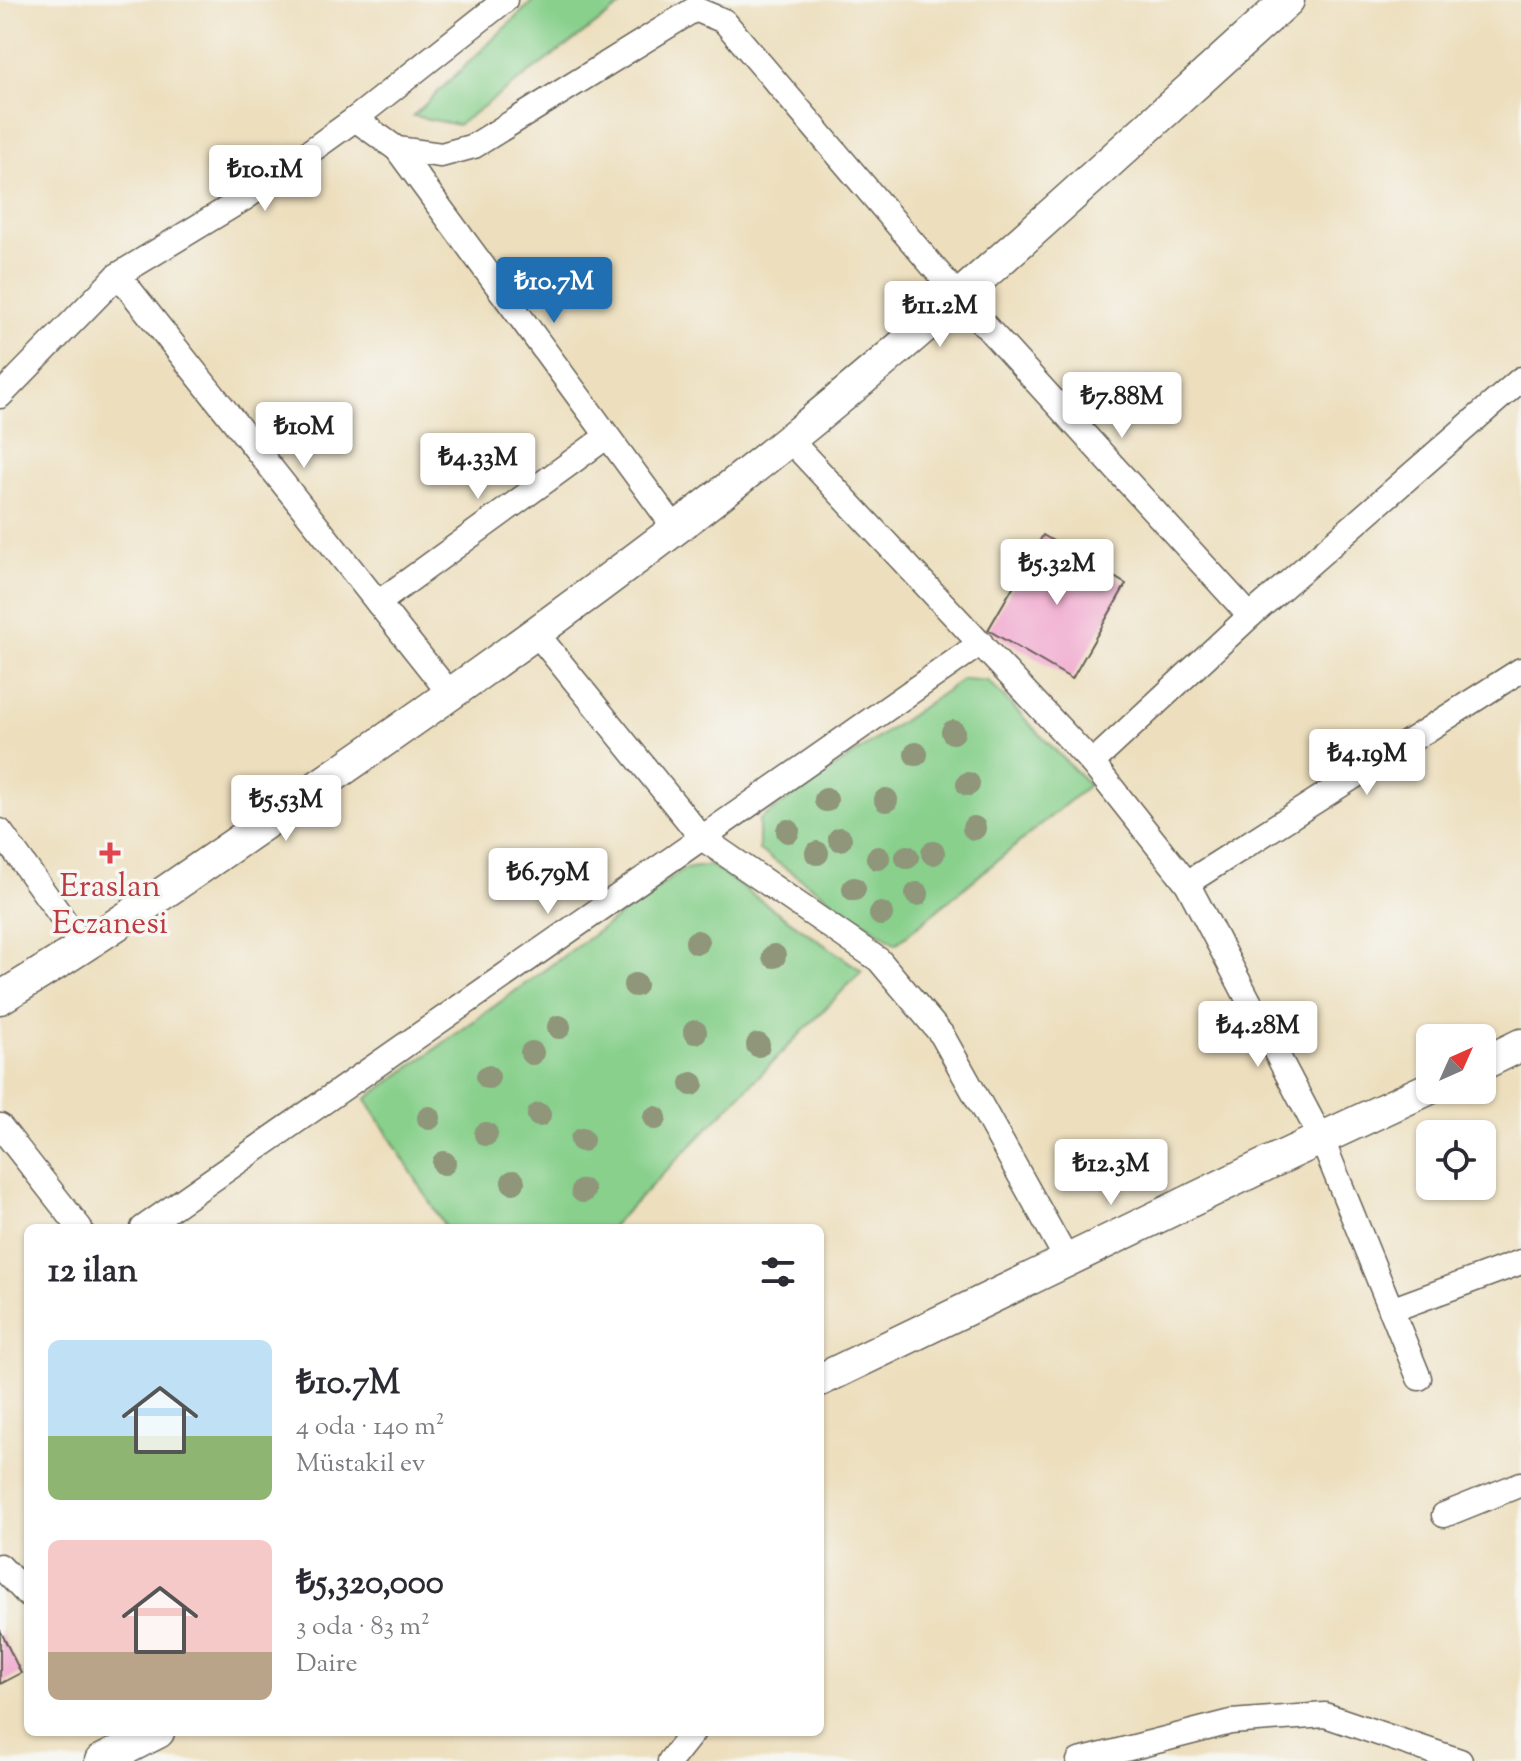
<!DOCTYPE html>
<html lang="tr">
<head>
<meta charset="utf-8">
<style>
	body { margin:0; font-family:"Sorts Mill Goudy",serif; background:#f2f2f3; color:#2b2b33; height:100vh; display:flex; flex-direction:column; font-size:30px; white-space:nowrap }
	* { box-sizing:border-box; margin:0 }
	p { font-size:26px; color:#7c7c81 }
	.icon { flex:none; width:44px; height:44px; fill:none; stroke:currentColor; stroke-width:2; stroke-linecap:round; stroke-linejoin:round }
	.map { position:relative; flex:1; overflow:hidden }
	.panel { position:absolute; left:24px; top:1224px; width:800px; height:512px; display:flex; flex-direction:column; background:#fff; border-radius:12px; box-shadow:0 2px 6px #0004 }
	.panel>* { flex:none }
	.needle { width:52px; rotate:45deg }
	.fabs { position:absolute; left:1416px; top:1024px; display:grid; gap:16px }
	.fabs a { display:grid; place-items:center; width:80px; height:80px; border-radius:12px; background:#fff; box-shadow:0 2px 6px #0004; font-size:40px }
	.price { position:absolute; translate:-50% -68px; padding:0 18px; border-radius:8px; background:#fff; color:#222; font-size:26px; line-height:52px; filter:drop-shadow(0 2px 4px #0008) }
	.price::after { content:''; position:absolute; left:50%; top:48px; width:24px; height:18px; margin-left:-12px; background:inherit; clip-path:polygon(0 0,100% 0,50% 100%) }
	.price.current { background:#1f6fb2; color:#fff }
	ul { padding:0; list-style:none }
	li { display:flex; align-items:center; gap:24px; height:200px; padding:0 24px }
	li span { display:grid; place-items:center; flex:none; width:224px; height:160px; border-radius:12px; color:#555 }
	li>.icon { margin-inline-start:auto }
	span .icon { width:96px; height:96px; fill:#fffc; stroke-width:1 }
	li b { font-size:34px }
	h2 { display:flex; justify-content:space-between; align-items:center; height:96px; padding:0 24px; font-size:34px }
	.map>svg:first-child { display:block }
	.green { fill:#88d08c; stroke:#527654; stroke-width:2 }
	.building { fill:#f1a4cc }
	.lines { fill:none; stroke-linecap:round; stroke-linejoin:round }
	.minor-casing { stroke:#656055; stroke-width:27 }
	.tertiary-casing { stroke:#656055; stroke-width:35 }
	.minor { stroke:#fff; stroke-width:24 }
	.tertiary { stroke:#fff; stroke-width:32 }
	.tree { fill:#8f967a }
	.health-dot { fill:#e0444e; stroke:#f6f6f2; stroke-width:3 }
	.labels { text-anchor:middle; stroke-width:7; stroke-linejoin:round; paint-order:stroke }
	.health-label { font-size:32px; fill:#be3a42; stroke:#f6f6f2 }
</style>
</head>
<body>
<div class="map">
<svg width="1521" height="1761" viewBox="0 0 1521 1761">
	<rect width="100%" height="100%" fill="#f6f6f2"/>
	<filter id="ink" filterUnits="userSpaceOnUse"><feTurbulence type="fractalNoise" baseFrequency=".0125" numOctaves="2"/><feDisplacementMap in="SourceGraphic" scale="16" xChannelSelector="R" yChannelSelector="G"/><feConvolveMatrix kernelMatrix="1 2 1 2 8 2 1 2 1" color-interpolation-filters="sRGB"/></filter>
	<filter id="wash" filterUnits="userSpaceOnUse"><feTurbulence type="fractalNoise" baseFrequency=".006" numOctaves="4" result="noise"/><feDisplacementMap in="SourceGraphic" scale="32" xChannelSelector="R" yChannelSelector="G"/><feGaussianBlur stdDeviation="1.8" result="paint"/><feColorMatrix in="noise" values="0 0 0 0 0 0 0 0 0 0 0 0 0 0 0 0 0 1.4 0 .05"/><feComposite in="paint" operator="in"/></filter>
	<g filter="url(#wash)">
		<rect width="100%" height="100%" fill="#eddfbe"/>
		<g class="green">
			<path d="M534,0H629L458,125L413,116Z"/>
			<path d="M963,679L988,681L1089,785L896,944L759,850V820Z"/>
			<path d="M710,865L862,971L610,1228H446L366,1099L684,869Z"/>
		</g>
		<g id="blocks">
			<g class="building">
				<path d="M1043,535L1126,584L1072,679L988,630Z"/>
				<path d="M0,1630L21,1673L0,1684Z"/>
			</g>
		</g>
	</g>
	<g filter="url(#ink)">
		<use href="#blocks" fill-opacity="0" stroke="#656055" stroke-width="2"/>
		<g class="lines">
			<defs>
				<g id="minor">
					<path d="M355,119L397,149L441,155L474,146L695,9L724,21L959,297L1250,616"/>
					<path d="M397,149L675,528"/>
					<path d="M118,275L451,695"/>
					<path d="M0,396L118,275L245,198L355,119L505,0"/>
					<path d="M789,439L1092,763L1250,616L1521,379"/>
					<path d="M378,603L606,437"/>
					<path d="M537,634L702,838L879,960L942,1035L1067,1260"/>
					<path d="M1092,763L1187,883L1322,1140L1419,1378"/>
					<path d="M0,831L84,948"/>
					<path d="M1187,883L1521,670"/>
					<path d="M0,1126L80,1228"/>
					<path d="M143,1228L981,643"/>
					<path d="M1391,1310L1521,1262"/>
					<path d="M1444,1515L1521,1484"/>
					<path d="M0,1566L28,1595"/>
					<path d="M670,1761L693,1732"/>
					<path d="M1079,1761L1231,1722L1325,1715L1460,1761"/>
				</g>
				<g id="tertiary">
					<path d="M0,998C101,938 197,870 294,803C463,687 630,568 790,439C962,300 1124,148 1288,0"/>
					<path d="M1482,1064L1521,1045"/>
					<path d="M820,1380L1271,1162L1430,1088"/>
					<path d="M101,1761L158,1732"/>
				</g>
			</defs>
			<use href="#minor" class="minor-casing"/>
			<use href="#tertiary" class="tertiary-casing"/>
			<use href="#minor" class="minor"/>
			<use href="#tertiary" class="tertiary"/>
		</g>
		<g class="tree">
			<circle cx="953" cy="732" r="12"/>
			<circle cx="916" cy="754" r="12"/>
			<circle cx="968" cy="784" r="12"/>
			<circle cx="826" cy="800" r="12"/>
			<circle cx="886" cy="800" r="12"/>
			<circle cx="974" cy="828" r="12"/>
			<circle cx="788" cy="831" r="12"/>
			<circle cx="840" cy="839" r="12"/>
			<circle cx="817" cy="853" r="12"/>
			<circle cx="933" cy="853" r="12"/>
			<circle cx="907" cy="857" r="12"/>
			<circle cx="878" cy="858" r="12"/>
			<circle cx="854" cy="889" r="12"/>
			<circle cx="917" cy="894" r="12"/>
			<circle cx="881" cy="914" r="12"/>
			<circle cx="697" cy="942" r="12"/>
			<circle cx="774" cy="956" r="12"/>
			<circle cx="635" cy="985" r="12"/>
			<circle cx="559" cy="1027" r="12"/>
			<circle cx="695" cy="1032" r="12"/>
			<circle cx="758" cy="1045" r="12"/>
			<circle cx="532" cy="1053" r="12"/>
			<circle cx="488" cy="1077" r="12"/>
			<circle cx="692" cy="1084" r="12"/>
			<circle cx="539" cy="1115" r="12"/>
			<circle cx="429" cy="1118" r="12"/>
			<circle cx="655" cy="1118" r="12"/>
			<circle cx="486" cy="1134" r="12"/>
			<circle cx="582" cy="1140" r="12"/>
			<circle cx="444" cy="1163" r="12"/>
			<circle cx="513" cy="1182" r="12"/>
			<circle cx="583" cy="1191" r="12"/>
		</g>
	</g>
	<path class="health-dot" d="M106 841h8v8h8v8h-8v8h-8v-8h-8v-8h8z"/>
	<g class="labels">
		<g class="health-label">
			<text x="110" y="896">Eraslan<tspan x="110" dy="37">Eczanesi</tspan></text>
		</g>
	</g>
</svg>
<div class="fabs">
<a><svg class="needle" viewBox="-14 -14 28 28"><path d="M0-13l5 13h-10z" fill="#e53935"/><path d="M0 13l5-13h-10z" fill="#7c7c81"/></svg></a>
<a><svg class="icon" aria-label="locate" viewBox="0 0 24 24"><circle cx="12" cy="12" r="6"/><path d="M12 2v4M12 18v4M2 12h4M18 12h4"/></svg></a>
</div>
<b class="price" style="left:265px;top:213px">₺10.1M</b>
<b class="price current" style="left:554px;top:325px">₺10.7M</b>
<b class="price" style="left:940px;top:349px">₺11.2M</b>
<b class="price" style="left:1122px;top:440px">₺7.88M</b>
<b class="price" style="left:304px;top:470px">₺10M</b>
<b class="price" style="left:478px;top:501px">₺4.33M</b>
<b class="price" style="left:1057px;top:607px">₺5.32M</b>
<b class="price" style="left:1367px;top:797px">₺4.19M</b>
<b class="price" style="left:286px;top:843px">₺5.53M</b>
<b class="price" style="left:548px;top:916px">₺6.79M</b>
<b class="price" style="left:1258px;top:1069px">₺4.28M</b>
<b class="price" style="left:1111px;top:1207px">₺12.3M</b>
<section class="panel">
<h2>12 ilan<svg class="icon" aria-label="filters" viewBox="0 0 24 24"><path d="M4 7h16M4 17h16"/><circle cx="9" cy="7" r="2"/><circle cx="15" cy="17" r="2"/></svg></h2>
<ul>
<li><span style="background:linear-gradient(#bfe0f5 60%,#8fb573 0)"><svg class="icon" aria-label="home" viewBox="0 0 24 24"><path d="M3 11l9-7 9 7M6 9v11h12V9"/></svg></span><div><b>₺10.7M</b><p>4 oda · 140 m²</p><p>Müstakil ev</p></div></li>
<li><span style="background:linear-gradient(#f6c9c9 70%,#b9a48a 0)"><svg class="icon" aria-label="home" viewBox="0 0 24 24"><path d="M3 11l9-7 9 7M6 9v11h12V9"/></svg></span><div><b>₺5,320,000</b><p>3 oda · 83 m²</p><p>Daire</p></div></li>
</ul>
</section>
</div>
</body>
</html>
